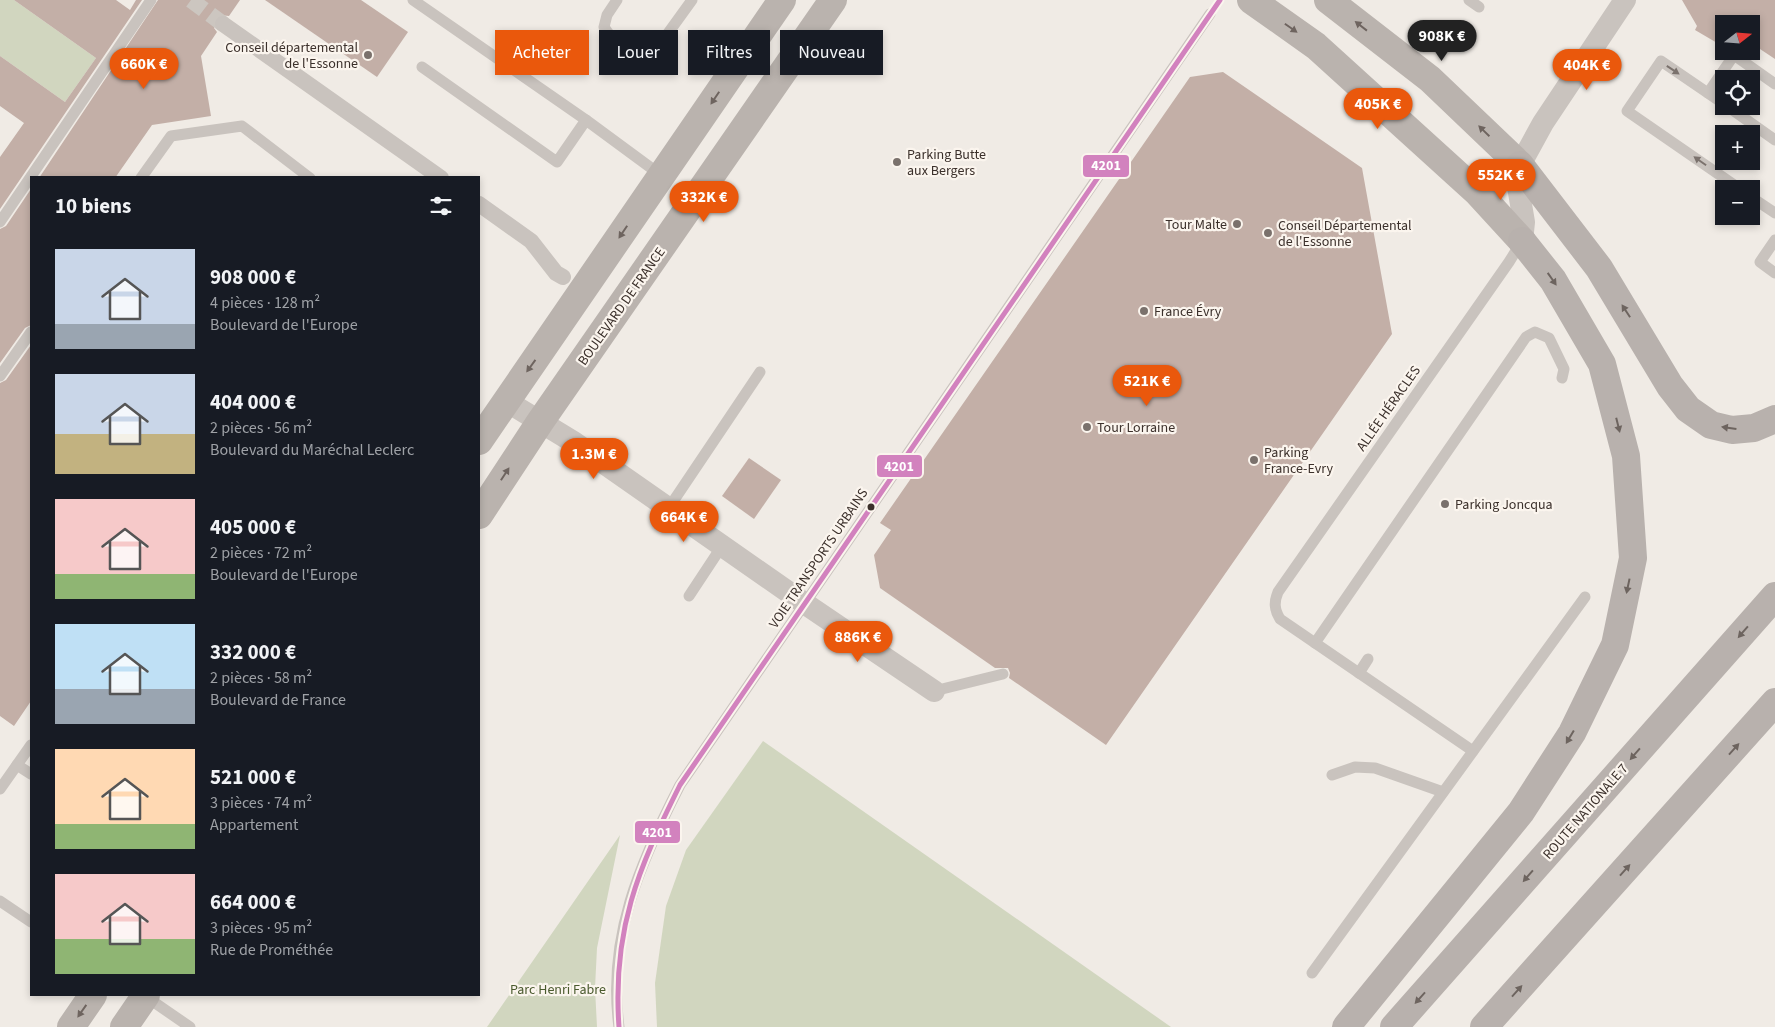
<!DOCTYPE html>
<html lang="fr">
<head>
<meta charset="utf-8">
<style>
	body { margin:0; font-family:"Source Sans 3",sans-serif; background:#242831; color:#f1f3f6; height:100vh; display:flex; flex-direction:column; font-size:19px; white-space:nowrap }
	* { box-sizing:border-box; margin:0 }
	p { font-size:16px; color:#9ea1a6 }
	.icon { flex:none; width:28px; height:28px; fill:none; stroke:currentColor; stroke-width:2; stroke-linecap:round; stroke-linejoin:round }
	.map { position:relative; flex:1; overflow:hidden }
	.details { position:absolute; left:30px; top:176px; width:450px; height:820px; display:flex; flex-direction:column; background:#171b24; border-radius:0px; box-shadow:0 2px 8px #0003 }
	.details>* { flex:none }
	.banner { position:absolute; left:495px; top:30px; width:475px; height:45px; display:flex; gap:10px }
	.needle { width:32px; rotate:73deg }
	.fabs { position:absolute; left:1715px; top:15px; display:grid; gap:10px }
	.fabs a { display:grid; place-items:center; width:45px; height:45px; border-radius:0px; background:#171b24; box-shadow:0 2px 8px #0003; font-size:25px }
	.price { position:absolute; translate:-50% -42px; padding:0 11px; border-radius:18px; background:#ea580c; color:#fff; font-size:16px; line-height:32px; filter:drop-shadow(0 1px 2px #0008) }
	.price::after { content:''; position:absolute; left:50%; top:30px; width:15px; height:11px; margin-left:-8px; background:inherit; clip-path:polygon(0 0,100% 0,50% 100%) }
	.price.current { background:#222; color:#fff }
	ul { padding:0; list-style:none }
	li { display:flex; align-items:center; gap:15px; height:125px; padding:0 25px }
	li span { display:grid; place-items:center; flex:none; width:140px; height:100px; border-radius:0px; color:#555 }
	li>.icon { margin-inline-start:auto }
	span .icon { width:60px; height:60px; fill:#fffc; stroke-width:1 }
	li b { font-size:21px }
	h2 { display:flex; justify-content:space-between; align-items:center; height:60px; padding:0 25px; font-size:21px }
	.chip { padding:0 18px; border-radius:0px; background:#171b24; box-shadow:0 2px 8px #0003; font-size:18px; line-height:45px }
	.chip.current { background:#ea580c; color:#fff }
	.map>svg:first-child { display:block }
	.green { fill:#d1d6bf }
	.building { fill:#c3afa7 }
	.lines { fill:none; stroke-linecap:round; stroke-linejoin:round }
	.pedestrian-tunnel { stroke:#ccc6c0; stroke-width:16; stroke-dasharray:16 8; stroke-linecap:butt }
	.service { stroke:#c9c3be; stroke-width:11 }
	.pedestrian { stroke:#c9c3be; stroke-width:16 }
	.minor { stroke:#c9c3be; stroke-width:22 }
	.secondary { stroke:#bab3ae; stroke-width:28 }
	.primary { stroke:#b8b1ad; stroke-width:28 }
	.bus-1-casing { stroke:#fbf5ee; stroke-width:9 }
	.bus-1 { stroke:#d282be; stroke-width:5 }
	.oneway { fill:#6e645f }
	.oneway2 { fill:#7b726d }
	.oneway3 { fill:#6d645f }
	.poi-dot { fill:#7a716c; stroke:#fbf5ee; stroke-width:2 }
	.bus-dot { fill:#3b302b; stroke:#fbf5ee; stroke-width:2 }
	.labels { text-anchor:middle; stroke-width:4.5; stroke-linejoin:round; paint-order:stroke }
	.poi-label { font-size:14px; fill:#3b302b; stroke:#fbf5ee; text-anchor:start }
	.street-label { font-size:14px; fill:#3b302b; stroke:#fbf5ee }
	.park-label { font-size:14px; fill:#4a5a2e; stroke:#fbf5ee }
	.line-badge { stroke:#fbf5ee; stroke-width:2 }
	.badge-label { font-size:14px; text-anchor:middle; font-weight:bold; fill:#fff }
</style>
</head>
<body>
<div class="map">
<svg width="1775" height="1027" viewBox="0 0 1775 1027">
	<rect width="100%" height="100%" fill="#f0ebe5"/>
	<g class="green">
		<path d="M0,0H14L96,58L65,102L0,56Z"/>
		<path d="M763,741L1171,1027H657L655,983L666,906L686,850Z"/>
		<path d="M620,835L597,948L595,988L597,1027H487Z"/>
	</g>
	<g class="building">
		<path d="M14,0H116L130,10L136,0H142L0,209V157L24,123L0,106V56L65,102L96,58Z"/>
		<path d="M158,0H240L229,16L219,15L215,19L214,28L217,32L201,56L211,116L152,125L115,178H39Z"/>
		<path d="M265,0H361L408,32L377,77Z"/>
		<path d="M1682,0H1775V59L1751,43V24H1724V47L1695,30L1697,26Z"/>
		<path d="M1223,72L1362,168L1392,334L1106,745L1009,678L1010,673L1008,668H995L880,588L874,555L891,530L880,523L1190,77Z"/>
		<path d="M31,189V325L25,328L0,363V229L6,226Z"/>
		<path d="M31,345V701L14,726L0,716V383L6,380Z"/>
		<path d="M749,458L781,480L754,519L722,496Z"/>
	</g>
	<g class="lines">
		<path class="pedestrian-tunnel" d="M191,0L223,24"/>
		<g class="service">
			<path d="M413,0L586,120"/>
			<path d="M617,0L607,15L604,27C613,41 628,54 644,58L653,54L692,0"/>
			<path d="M1469,0L1479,7"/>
			<path d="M422,67L557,162L586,120L662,176"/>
			<path d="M1708,93L1734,55L1775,84"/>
			<path d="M1724,104L1661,61L1627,111L1740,189"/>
			<path d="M1727,106L1775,140"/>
			<path d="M141,178L171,136L242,126L310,178"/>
			<path d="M1751,197L1775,213"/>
			<path d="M0,222L151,0"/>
			<path d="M1775,240L1760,262L1775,273"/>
			<path d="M0,376L31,332"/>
			<path d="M668,509L760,372"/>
			<path d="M689,596L722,546"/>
			<path d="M1315,643L1526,337L1535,332L1549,338L1564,369L1562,378"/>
			<path d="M1359,673L1368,659"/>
			<path d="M934,691L1003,674"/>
			<path d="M1473,751L1280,619C1274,609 1274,602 1278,592L1509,262L1522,241"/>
			<path d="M17,765L31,774"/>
			<path d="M1332,775L1355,767L1375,768L1443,792"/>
			<path d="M0,789L31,745"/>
			<path d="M0,901L31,922"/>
			<path d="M1312,973L1585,597"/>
			<path d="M145,996L190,1027"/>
			<path d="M619,1027C607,937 640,863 680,785L1210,14"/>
		</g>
		<g class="pedestrian">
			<path d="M223,24L441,178"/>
			<path d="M479,204L531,241L556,273L563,277"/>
		</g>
		<g class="minor">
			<path d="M1522,241L1524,222L1518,187L1520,165L1543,123L1625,0"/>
			<path d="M506,401L575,443L804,603L934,691"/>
		</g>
		<g class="secondary">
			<path d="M1251,0L1316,46L1478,193L1522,241"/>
			<path d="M1328,0L1430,79L1520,165"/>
			<path d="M479,441L782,0"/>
			<path d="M479,515L540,422L833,0"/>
			<path d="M71,1027L93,995"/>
			<path d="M124,1027L146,995"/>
		</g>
		<g class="primary">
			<path d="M1520,165L1599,268L1670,386L1688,409L1711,425L1732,430L1754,428L1775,419"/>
			<path d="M1346,1027L1521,812L1572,733L1615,645L1633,558L1626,456L1602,364L1553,280L1522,241"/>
			<path d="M1394,1027L1775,596"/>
			<path d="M1484,1027L1775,702"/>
		</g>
		<defs>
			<path id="bus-1" d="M619,1027C612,930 638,869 680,785L1220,0"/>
		</defs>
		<use href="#bus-1" class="bus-1-casing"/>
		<use href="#bus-1" class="bus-1"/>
	</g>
	<defs><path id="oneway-solid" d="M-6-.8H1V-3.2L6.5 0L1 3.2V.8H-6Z" transform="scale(1.25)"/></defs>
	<g class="oneway">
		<use href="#oneway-solid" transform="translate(1361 26) rotate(-142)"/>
		<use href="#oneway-solid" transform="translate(1291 28) rotate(35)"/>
		<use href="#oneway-solid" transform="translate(715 98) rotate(124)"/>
		<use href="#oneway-solid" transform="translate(1484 131) rotate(-136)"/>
		<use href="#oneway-solid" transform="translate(623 232) rotate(124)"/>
		<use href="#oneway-solid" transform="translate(531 366) rotate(126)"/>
		<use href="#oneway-solid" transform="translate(505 474) rotate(-57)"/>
		<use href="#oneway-solid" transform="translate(82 1011) rotate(125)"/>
	</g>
	<g class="oneway2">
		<use href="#oneway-solid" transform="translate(1673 70) rotate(34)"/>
		<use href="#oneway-solid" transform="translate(1700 161) rotate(-145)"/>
	</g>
	<g class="oneway3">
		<use href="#oneway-solid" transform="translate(1552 279) rotate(55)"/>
		<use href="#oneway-solid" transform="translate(1626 311) rotate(-123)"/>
		<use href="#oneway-solid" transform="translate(1618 425) rotate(76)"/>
		<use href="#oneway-solid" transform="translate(1729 428) rotate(-172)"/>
		<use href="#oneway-solid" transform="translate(1628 586) rotate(102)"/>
		<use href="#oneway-solid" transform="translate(1743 632) rotate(131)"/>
		<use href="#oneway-solid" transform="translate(1570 737) rotate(121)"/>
		<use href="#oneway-solid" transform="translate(1734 749) rotate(-48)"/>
		<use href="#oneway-solid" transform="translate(1635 754) rotate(131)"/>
		<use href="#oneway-solid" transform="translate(1625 870) rotate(-48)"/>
		<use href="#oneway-solid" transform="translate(1528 876) rotate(131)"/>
		<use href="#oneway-solid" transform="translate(1517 991) rotate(-48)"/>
		<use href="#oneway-solid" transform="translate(1420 998) rotate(132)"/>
	</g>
	<g class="poi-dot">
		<circle cx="368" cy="55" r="5"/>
		<circle cx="897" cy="162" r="5"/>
		<circle cx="1237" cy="224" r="5"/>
		<circle cx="1268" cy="233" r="5"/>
		<circle cx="1144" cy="311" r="5"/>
		<circle cx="1087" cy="427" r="5"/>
		<circle cx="1254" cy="460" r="5"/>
		<circle cx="1445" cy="504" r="5"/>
	</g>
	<circle class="bus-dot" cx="871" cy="507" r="4.5"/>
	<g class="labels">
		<g class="poi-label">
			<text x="358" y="52" text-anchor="end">Conseil départemental<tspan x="358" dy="16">de l'Essonne</tspan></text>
			<text x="907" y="159">Parking Butte<tspan x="907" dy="16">aux Bergers</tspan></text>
			<text x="1227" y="229" text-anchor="end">Tour Malte</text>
			<text x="1278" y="230">Conseil Départemental<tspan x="1278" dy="16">de l'Essonne</tspan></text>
			<text x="1154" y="316">France Évry</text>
			<text x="1097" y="432">Tour Lorraine</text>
			<text x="1264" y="457">Parking<tspan x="1264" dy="16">France-Evry</tspan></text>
			<text x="1455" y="509">Parking Joncqua</text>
		</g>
		<g class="street-label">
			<text transform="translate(621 306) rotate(-55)" y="5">BOULEVARD DE FRANCE</text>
			<text transform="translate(1388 408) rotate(-55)" y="5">ALLÉE HÉRACLES</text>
			<text transform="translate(818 558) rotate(-56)" y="5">VOIE TRANSPORTS URBAINS</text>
			<text transform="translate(1585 811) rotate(-49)" y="5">ROUTE NATIONALE 7</text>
		</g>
		<g class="park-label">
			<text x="558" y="994">Parc Henri Fabre</text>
		</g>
	</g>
	<g class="line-badge">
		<rect x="1082" y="154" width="48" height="24" rx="5" fill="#d282be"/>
		<rect x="876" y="454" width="47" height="24" rx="5" fill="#d282be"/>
		<rect x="634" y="820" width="47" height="24" rx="5" fill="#d282be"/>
	</g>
	<g class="badge-label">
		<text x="1106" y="170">4201</text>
		<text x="899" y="471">4201</text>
		<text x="657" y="837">4201</text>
	</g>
</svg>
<div class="fabs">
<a><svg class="needle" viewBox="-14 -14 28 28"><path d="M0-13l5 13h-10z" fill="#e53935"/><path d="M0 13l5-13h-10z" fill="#9ea1a6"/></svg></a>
<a><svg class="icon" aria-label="locate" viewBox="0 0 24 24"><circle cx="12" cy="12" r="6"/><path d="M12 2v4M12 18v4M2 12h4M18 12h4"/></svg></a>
<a>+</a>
<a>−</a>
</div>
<b class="price current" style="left:1442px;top:62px">908K €</b>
<b class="price" style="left:144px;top:90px">660K €</b>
<b class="price" style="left:1587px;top:91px">404K €</b>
<b class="price" style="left:1378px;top:130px">405K €</b>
<b class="price" style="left:1501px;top:201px">552K €</b>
<b class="price" style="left:704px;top:223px">332K €</b>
<b class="price" style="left:1147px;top:407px">521K €</b>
<b class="price" style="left:594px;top:480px">1.3M €</b>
<b class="price" style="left:684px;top:543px">664K €</b>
<b class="price" style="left:858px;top:663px">886K €</b>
<div class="banner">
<a class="chip current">Acheter</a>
<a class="chip">Louer</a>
<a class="chip">Filtres</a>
<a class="chip">Nouveau</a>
</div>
<section class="details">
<h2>10 biens<svg class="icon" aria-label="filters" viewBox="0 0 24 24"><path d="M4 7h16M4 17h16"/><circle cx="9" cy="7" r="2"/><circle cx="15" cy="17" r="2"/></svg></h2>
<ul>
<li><span style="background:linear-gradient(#c9d6e8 75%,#9aa5b1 0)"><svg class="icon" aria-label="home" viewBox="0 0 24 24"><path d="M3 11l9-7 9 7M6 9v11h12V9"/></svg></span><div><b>908 000 €</b><p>4 pièces · 128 m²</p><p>Boulevard de l'Europe</p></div></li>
<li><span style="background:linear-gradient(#c9d6e8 60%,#c2b280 0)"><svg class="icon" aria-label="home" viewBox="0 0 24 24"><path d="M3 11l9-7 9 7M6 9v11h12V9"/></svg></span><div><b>404 000 €</b><p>2 pièces · 56 m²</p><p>Boulevard du Maréchal Leclerc</p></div></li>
<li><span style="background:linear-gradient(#f6c9c9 75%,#8fb573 0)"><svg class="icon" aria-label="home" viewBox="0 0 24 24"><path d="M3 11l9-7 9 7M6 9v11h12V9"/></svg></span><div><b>405 000 €</b><p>2 pièces · 72 m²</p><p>Boulevard de l'Europe</p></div></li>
<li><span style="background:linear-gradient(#bfe0f5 65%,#9aa5b1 0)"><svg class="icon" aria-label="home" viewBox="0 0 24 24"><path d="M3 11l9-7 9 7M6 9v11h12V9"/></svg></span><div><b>332 000 €</b><p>2 pièces · 58 m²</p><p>Boulevard de France</p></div></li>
<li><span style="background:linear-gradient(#ffd9b3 75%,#8fb573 0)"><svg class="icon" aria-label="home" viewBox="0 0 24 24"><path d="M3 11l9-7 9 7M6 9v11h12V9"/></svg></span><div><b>521 000 €</b><p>3 pièces · 74 m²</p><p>Appartement</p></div></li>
<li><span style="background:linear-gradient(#f6c9c9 65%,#8fb573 0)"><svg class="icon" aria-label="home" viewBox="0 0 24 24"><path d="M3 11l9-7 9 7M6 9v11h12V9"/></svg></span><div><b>664 000 €</b><p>3 pièces · 95 m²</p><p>Rue de Prométhée</p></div></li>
</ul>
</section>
</div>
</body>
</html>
